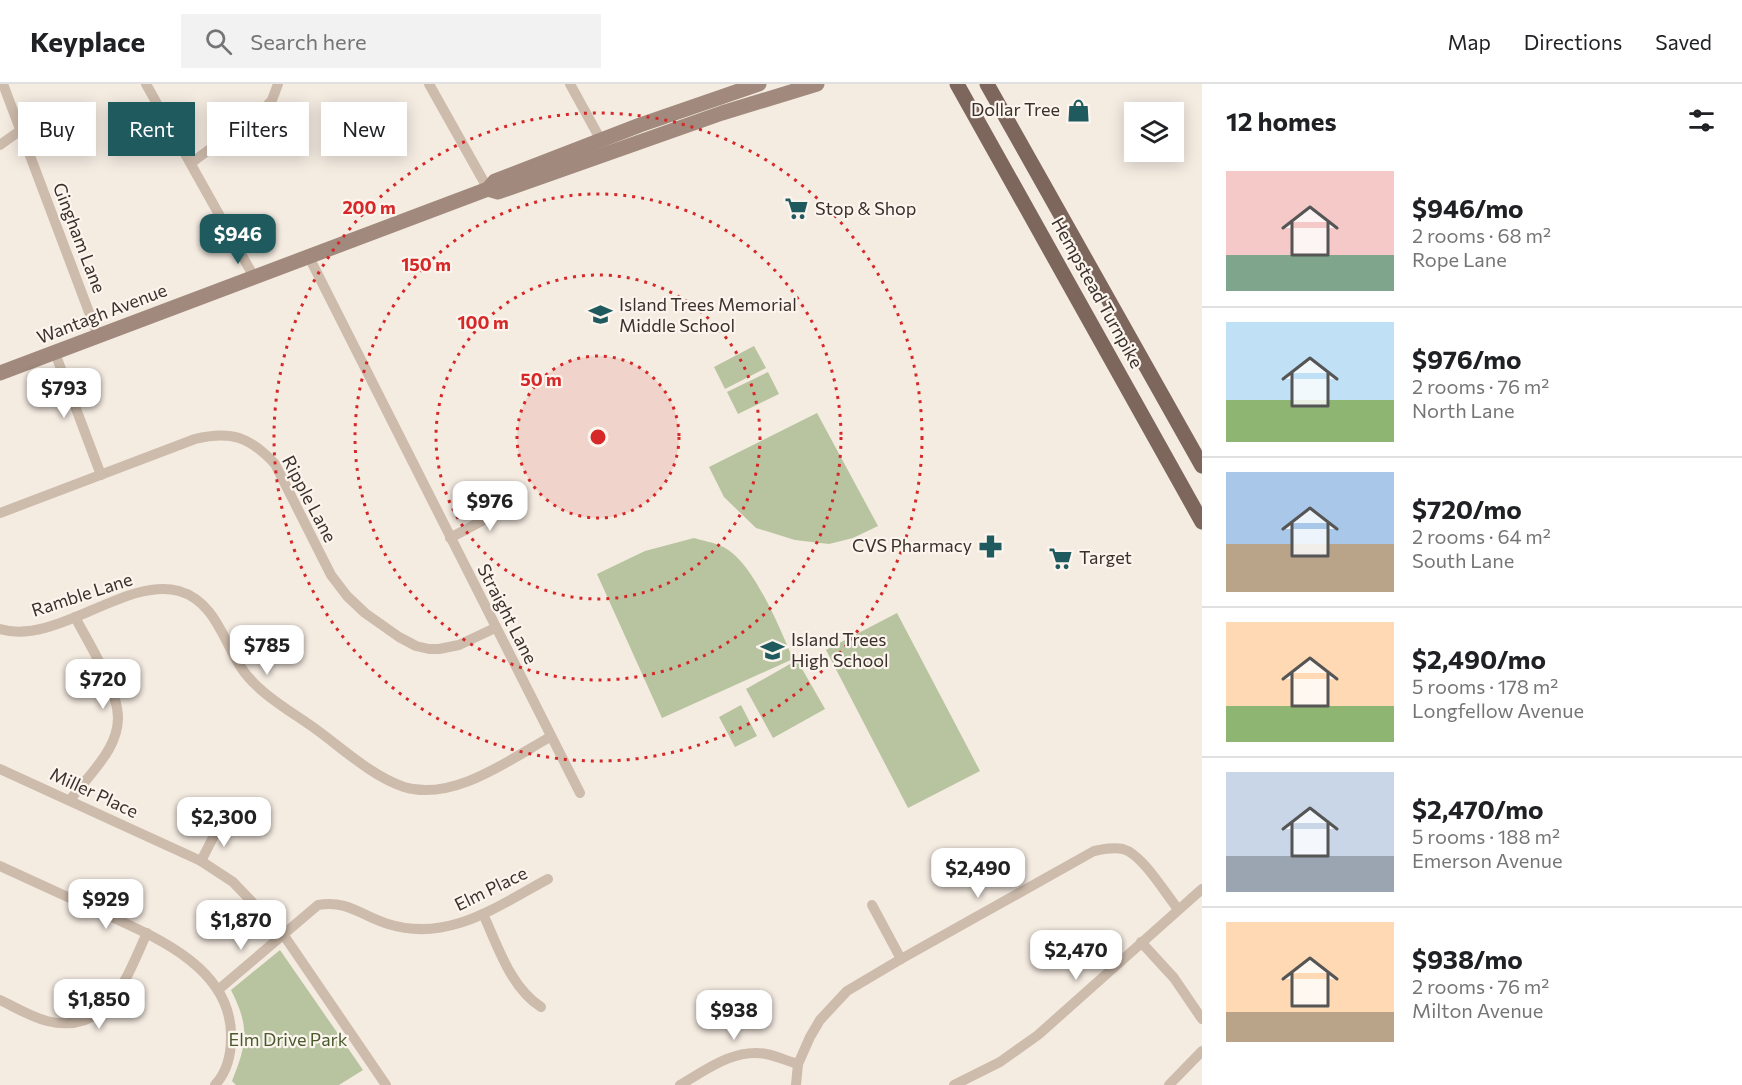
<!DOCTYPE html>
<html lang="en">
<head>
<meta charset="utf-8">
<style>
	body { margin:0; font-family:Commissioner,sans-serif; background:#f2f2f2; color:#202124; height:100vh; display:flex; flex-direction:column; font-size:22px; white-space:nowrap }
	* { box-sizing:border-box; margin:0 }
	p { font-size:20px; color:#757577 }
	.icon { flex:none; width:33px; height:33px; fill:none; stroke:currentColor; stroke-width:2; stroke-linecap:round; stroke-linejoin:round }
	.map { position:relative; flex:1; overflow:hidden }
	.panel { display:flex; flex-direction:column; background:#fff; width:540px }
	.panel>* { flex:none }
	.guide { position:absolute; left:18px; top:18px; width:570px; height:54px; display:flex; gap:12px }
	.fabs { position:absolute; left:1124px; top:18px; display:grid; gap:12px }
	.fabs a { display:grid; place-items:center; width:60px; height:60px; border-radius:0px; background:#fff; box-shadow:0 3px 15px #0003; font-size:30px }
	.price { position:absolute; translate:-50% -51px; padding:0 14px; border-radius:12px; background:#fff; color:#222; font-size:20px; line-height:39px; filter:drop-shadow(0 2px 3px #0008) }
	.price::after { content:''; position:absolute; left:50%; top:36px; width:18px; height:14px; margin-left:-9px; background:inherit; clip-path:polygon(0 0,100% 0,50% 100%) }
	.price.active { background:#1f5a5e; color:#fff }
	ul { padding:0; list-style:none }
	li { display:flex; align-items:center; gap:18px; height:150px; padding:0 24px }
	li+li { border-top:2px solid #e0e0e0 }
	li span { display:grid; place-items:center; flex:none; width:168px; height:120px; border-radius:0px; color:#555 }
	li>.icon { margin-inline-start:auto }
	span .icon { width:72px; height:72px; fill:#fffc; stroke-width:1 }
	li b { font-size:26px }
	h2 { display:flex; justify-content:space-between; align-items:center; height:72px; padding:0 24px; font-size:26px }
	.tag { padding:0 21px; border-radius:0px; background:#fff; box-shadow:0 3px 15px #0003; font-size:21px; line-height:54px }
	.tag.active { background:#1f5a5e; color:#fff }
	header { display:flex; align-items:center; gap:36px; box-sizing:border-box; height:84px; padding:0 30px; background:#fff; border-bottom:2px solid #e0e0e0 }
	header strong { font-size:28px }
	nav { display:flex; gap:33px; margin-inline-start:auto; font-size:21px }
	.search { width:420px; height:54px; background:#f2f2f2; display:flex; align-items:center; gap:15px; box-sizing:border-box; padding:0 21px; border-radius:0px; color:#757577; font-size:22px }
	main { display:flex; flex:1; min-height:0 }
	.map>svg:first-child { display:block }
	.green { fill:#b8c4a0 }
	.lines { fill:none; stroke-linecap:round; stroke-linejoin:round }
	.minor { stroke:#cdbbac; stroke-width:10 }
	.secondary { stroke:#a18a7d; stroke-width:15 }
	.primary { stroke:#7d675c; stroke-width:15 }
	.ring { fill:none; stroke:#d62828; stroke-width:3; stroke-dasharray:3 6 }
	.labels { text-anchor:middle; stroke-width:4.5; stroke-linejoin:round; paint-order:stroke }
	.poi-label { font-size:18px; fill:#3b302b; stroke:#fbf5ee; text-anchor:start }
	.street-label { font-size:18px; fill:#3b302b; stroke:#fbf5ee }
	.park-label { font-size:18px; fill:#4a5a2e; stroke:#fbf5ee }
	.centre { fill:#d62828; stroke:#fbf5ee; stroke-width:3 }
	.ring-label { font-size:18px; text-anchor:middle; font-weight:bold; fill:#d62828; stroke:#fbf5ee; stroke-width:4.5; stroke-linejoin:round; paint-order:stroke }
</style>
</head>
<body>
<header>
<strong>Keyplace</strong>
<div class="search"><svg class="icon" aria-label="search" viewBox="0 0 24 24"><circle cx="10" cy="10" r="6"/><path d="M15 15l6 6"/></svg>Search here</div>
<nav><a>Map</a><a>Directions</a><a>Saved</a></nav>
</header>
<main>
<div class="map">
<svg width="1202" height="1001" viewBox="0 0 1202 1001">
	<rect width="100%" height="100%" fill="#f4ebe1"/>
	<g class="green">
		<path d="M754,262L766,284L725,305L714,283Z"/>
		<path d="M768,288L779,310L738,330L727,308Z"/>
		<path d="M817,329L878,442L853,454L829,460L795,456L756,444L724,413L709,383Z"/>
		<path d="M694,454C703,457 713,458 721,462C752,474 780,545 793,575L662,634L597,490L645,467Z"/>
		<path d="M897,529L980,687L908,724L826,566Z"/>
		<path d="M797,576L825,625L773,654L746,605Z"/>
		<path d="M741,621L757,652L735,663L719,633Z"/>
		<path d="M280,866L363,986L339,1001H236L232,997C247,960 250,943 231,906Z"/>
	</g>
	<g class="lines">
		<g class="minor">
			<path d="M3,0L98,252"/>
			<path d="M146,0L254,193"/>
			<path d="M429,0L488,105"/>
			<path d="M570,0L603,60"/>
			<path d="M0,61L21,46"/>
			<path d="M191,79L262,27L272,16L278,0"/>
			<path d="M309,173L580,709"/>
			<path d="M55,269L101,391"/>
			<path d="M0,429L195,355C231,346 250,353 275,380L331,491L347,512L365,529L399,553L416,562L429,565H439L459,561L495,544"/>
			<path d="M450,454L517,418"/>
			<path d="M0,545C56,562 126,492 179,507C214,517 223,555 240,582C258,610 291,627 317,646C343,665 372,692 404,703C453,718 509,676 550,653"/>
			<path d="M0,685L201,777L233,798L283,850L386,1001"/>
			<path d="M70,716C82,700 99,683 109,665C114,656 118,645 118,634C118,605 89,560 75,533"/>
			<path d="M201,777L221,738"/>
			<path d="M0,782C32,797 64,811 96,826C151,851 233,882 231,954C231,971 227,988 215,1001"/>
			<path d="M872,821L901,875"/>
			<path d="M483,830C498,862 510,903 541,923"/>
			<path d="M1141,858L1174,894L1202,935"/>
			<path d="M218,906L318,821C349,816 361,832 388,840C449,859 497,822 548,795"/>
			<path d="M0,916C15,923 31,933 47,937C109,952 126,894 147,849"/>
			<path d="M680,1001C706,986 734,964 766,970C777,972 787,977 798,980"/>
			<path d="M796,1001L798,980L810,953L820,936L847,907L901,875L1094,767C1104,765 1113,763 1123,765C1142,770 1165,809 1178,825"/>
			<path d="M954,1001L1000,978L1038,951L1202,805"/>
			<path d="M1169,1001L1202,967"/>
		</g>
		<g class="secondary">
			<path d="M488,105L498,108L722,29L817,0"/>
			<path d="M0,289L488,105L495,97L640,41L759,0"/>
		</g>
		<g class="primary">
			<path d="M957,0L1202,438"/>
			<path d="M987,0L1202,382"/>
		</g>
	</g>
	<circle cx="598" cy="353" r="81" fill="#d62828" fill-opacity=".12"/>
	<g class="ring">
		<circle cx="598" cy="353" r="81"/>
		<circle cx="598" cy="353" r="162"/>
		<circle cx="598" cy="353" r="243"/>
		<circle cx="598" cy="353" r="324"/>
	</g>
	<defs>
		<symbol id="shop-bare" viewBox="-9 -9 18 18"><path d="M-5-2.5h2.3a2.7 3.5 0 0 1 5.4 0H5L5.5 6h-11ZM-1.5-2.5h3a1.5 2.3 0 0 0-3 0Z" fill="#1f5a5e" stroke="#fbf5ee" stroke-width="2.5" paint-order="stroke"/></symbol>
		<symbol id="supermarket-bare" viewBox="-9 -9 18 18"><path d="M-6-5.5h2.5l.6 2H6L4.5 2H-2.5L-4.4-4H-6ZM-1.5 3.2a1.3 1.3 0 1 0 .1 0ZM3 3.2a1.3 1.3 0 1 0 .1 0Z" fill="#1f5a5e" stroke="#fbf5ee" stroke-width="2.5" paint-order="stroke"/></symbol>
		<symbol id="school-bare" viewBox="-9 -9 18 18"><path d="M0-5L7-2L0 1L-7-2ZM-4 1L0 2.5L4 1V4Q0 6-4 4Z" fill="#1f5a5e" stroke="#fbf5ee" stroke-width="2.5" paint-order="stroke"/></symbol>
		<symbol id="pharmacy-bare" viewBox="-9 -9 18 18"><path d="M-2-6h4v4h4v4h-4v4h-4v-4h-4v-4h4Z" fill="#1f5a5e" stroke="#fbf5ee" stroke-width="2.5" paint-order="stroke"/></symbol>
	</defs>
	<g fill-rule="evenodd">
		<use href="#shop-bare" x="1062" y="10" width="33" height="33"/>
		<use href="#supermarket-bare" x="780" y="108" width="33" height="33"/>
		<use href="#school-bare" x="584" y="214" width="33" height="33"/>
		<use href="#pharmacy-bare" x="974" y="446" width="33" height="33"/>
		<use href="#supermarket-bare" x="1044" y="458" width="33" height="33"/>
		<use href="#school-bare" x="756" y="550" width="33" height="33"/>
	</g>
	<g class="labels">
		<g class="poi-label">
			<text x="1060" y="32" text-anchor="end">Dollar Tree</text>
			<text x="815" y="131">Stop &amp; Shop</text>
			<text x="619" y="227">Island Trees Memorial<tspan x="619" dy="21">Middle School</tspan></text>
			<text x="972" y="468" text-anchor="end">CVS Pharmacy</text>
			<text x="1079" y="480">Target</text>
			<text x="791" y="562">Island Trees<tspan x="791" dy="21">High School</tspan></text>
		</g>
		<g class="street-label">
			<text transform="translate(79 154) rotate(69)" y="6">Gingham Lane</text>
			<text transform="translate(1097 209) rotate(61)" y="6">Hempstead Turnpike</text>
			<text transform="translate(102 230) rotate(-21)" y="6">Wantagh Avenue</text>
			<text transform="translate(309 415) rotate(62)" y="6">Ripple Lane</text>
			<text transform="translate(82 511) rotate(-18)" y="6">Ramble Lane</text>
			<text transform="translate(507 530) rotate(63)" y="6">Straight Lane</text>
			<text transform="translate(94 709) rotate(25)" y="6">Miller Place</text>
			<text transform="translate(491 805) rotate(-26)" y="6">Elm Place</text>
		</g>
		<g class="park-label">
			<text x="288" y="962">Elm Drive Park</text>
		</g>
	</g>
	<circle cx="598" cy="353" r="9" class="centre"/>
	<g class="ring-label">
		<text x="369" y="130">200 m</text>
		<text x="426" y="187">150 m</text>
		<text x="483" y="245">100 m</text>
		<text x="541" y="302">50 m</text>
	</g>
</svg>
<div class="fabs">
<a><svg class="icon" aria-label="layers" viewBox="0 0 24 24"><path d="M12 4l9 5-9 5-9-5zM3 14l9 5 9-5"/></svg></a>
</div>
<b class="price active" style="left:238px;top:181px">$946</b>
<b class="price" style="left:64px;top:335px">$793</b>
<b class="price" style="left:490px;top:448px">$976</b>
<b class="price" style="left:267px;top:592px">$785</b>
<b class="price" style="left:103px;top:626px">$720</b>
<b class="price" style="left:224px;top:764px">$2,300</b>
<b class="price" style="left:978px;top:815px">$2,490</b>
<b class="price" style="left:106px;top:846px">$929</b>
<b class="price" style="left:241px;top:867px">$1,870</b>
<b class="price" style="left:1076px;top:897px">$2,470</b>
<b class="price" style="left:99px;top:946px">$1,850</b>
<b class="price" style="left:734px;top:957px">$938</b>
<div class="guide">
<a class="tag">Buy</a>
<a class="tag active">Rent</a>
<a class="tag">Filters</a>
<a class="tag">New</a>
</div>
</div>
<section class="panel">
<h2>12 homes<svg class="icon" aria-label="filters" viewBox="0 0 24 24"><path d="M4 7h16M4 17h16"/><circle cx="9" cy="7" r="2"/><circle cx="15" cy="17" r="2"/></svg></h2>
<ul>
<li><span style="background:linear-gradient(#f6c9c9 70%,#7fa58c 0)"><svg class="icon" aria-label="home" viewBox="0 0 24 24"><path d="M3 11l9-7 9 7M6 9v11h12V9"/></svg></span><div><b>$946/mo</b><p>2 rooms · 68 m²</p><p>Rope Lane</p></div></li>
<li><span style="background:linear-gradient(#bfe0f5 65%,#8fb573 0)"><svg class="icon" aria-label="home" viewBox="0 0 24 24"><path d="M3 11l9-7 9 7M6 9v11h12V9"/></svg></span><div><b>$976/mo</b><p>2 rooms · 76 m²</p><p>North Lane</p></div></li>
<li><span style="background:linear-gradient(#a9c7e8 60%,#b9a48a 0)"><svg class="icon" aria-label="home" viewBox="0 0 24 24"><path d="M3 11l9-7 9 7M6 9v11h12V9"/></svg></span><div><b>$720/mo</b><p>2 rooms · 64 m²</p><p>South Lane</p></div></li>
<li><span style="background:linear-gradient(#ffd9b3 70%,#8fb573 0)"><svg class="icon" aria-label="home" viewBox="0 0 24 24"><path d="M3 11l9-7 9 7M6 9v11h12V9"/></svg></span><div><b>$2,490/mo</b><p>5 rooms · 178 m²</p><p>Longfellow Avenue</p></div></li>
<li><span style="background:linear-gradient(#c9d6e8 70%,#9aa5b1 0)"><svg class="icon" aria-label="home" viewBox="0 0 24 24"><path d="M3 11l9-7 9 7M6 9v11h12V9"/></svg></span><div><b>$2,470/mo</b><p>5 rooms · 188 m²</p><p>Emerson Avenue</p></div></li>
<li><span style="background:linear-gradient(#ffd9b3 75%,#b9a48a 0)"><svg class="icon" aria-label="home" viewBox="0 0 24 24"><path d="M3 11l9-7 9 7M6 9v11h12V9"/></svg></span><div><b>$938/mo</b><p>2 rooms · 76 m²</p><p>Milton Avenue</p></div></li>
</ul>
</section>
</main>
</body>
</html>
